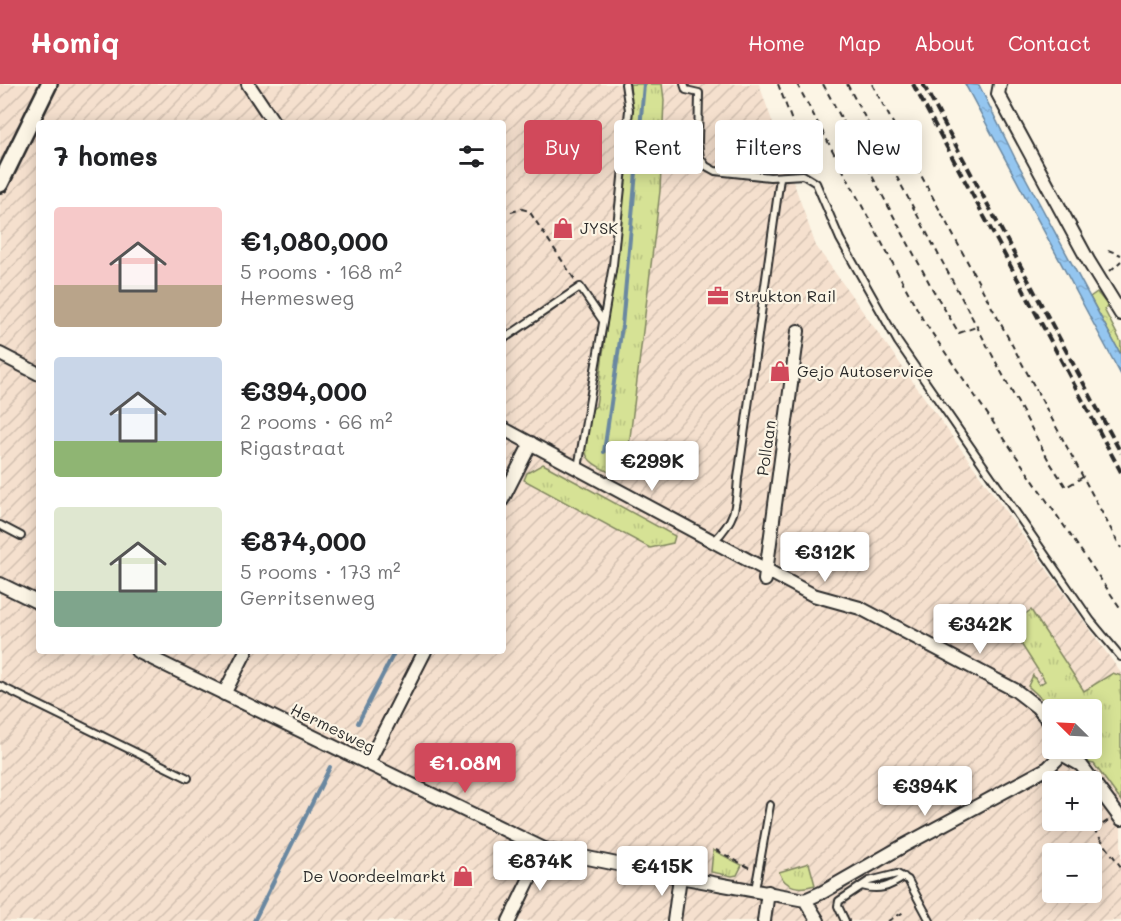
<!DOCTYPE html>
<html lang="en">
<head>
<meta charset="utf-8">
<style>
	body { margin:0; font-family:Mali,sans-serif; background:#f6f6f6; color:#202124; height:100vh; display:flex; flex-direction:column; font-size:22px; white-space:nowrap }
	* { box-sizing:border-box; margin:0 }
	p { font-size:20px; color:#757577 }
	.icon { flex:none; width:33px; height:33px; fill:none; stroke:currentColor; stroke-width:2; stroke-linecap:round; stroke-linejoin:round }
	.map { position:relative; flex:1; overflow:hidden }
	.side { position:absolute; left:36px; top:36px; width:470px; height:534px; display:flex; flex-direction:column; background:#fff; border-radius:6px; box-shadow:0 3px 15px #0003 }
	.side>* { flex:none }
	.hud { position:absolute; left:524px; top:36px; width:507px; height:54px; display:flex; gap:12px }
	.needle { width:39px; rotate:294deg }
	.fabs { position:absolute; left:1042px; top:615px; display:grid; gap:12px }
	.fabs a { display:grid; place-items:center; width:60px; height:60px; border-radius:6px; background:#fff; box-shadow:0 3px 15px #0003; font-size:30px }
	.price { position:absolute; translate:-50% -51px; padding:0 14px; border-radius:6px; background:#fff; color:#222; font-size:20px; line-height:39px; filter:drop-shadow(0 2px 3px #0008) }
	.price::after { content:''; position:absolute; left:50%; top:36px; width:18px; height:14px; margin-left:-9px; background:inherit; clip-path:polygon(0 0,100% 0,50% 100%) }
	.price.on { background:#d1495b; color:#fff }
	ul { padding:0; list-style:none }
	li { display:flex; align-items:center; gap:18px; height:150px; padding:0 18px }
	li span { display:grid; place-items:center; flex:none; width:168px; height:120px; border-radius:6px; color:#555 }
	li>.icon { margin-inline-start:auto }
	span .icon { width:72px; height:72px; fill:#fffc; stroke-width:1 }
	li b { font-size:26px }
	h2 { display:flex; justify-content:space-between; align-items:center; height:72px; padding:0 18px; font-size:26px }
	.chip { padding:0 21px; border-radius:6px; background:#fff; box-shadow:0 3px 15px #0003; font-size:21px; line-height:54px }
	.chip.on { background:#d1495b; color:#fff }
	header { display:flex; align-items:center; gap:36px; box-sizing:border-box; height:84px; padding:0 30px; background:#d1495b; color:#fff }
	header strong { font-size:28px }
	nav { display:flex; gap:33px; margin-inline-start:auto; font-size:21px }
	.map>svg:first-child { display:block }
	.industrial { fill:url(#industrial-furrows); fill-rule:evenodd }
	.grass { fill:url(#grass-tufts); stroke:#808660; stroke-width:1.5 }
	.forest { fill:url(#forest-crowns); stroke:#808660; stroke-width:1.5 }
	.water { fill:url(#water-ripples); stroke:#6a88a1; stroke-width:1.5 }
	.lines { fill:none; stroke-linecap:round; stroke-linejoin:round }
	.stream { stroke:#6a88a1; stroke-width:4 }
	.service-casing { stroke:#2b2b2b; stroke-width:10 }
	.minor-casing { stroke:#2b2b2b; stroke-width:16 }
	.tertiary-casing { stroke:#2b2b2b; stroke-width:20 }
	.path { stroke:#2b2b2b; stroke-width:2; stroke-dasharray:6 4.5; stroke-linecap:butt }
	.service { stroke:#fcf5e5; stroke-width:6 }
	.minor { stroke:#fcf5e5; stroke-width:12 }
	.tertiary { stroke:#fcf5e5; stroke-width:15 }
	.rail { stroke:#2b2b2b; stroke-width:4; stroke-dasharray:9 4.5; stroke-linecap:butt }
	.labels { text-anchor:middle; stroke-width:4.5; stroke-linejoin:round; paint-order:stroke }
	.poi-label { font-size:16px; fill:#2b2b2b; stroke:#fcf5e5; text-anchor:start }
	.street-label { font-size:16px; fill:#2b2b2b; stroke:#fcf5e5 }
</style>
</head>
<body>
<header>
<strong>Homiq</strong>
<nav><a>Home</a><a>Map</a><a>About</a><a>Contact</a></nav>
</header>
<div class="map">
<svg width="1121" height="837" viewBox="0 0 1121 837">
	<defs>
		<pattern id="industrial-furrows" width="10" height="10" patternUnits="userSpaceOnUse" patternTransform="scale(1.5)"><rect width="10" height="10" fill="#f5e0ce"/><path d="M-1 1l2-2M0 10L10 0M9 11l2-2" fill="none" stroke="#d2c0b1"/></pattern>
		<pattern id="grass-tufts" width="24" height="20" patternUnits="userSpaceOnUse" patternTransform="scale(1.5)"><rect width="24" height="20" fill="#d6e295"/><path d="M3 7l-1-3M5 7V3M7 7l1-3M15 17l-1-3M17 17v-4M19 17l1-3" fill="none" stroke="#b8c281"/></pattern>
		<pattern id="forest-crowns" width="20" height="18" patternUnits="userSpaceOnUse" patternTransform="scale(1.5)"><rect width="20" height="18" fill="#d6e295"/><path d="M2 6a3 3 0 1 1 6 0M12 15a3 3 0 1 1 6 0" fill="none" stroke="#b8c281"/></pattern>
		<pattern id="water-ripples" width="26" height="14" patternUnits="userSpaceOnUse" patternTransform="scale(1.5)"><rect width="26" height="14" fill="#94c6f0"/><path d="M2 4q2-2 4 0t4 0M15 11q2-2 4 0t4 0" fill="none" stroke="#80aace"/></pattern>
	</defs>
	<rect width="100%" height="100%" fill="#fcf5e5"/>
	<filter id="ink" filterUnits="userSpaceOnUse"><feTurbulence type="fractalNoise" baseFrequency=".0167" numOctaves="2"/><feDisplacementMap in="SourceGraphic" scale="12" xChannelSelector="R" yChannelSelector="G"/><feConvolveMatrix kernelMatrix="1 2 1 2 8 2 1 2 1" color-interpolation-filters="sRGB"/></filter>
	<g filter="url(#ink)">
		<path class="industrial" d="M0,0H759L816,162L1121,589V837H0ZM39,39H502V567H39ZM1053,626H1092V664H1053ZM1053,698H1092V736H1053ZM1053,770H1092V808H1053Z"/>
		<g class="grass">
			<path d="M630,0H662L664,16L660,107L629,362L615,391C604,385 587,380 585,366L591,326L596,322L628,80Z"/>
			<path d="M543,380L675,452L673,459L650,464L524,396L527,389Z"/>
			<path d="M1031,526L1084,607L1113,589L1121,592V717L1094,680L1089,679L1080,665L1092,664V626L1053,625L1028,602L1033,591L1039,601L1045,597L1009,541Z"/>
			<path d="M713,766L742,781L737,791L732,792L711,788Z"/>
			<path d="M809,779L815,801C800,806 785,804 779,788Z"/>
		</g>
		<path class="forest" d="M1097,208L1104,217L1112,221L1104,225L1121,258V271L1090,213Z"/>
		<path class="water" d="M965,0L979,1L1015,74L1121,271V291Z"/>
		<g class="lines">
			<g class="stream">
				<path d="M604,368L622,242L644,0"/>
				<path d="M358,639L395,567"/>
				<path d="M254,837L330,683"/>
			</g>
			<defs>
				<g id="service">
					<path d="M684,0L686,6L699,9L698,59L700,74L706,82L715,87L770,93L803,91L816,99L840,155L898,258L1091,537L1121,573"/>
					<path d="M502,256L580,203L603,237"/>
					<path d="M578,384L613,181L629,26L625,0"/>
					<path d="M0,441L21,452"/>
					<path d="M714,457C736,435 736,423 738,394L780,94"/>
					<path d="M0,602L188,694"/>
					<path d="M862,802C879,807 889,803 904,793"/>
					<path d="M755,806L770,721"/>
					<path d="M845,837L838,822L839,817L869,797L897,790L908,796L930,837"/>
				</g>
				<g id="minor">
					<path d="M248,0L274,39"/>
					<path d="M1000,0L998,10L1089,178L1121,230"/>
					<path d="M0,270L39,290"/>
					<path d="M502,344L813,511L860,524L1015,606L1037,623L1053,642"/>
					<path d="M502,416L531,359"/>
					<path d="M765,496L798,247"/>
					<path d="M0,500L39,519"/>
					<path d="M137,567L544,765L680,793L805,816L818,837"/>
					<path d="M224,610L246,567"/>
					<path d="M1060,669L1081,681L1121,735"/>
					<path d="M368,679L425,567"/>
					<path d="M805,816L823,808L903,762L1048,684L1057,675L1061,664"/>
					<path d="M509,837L544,765"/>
					<path d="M674,837L680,793"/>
					<path d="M764,837L768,808"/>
				</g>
				<path id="tertiary" d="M0,100L49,0"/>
			</defs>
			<use href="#service" class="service-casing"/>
			<use href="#minor" class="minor-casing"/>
			<use href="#tertiary" class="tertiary-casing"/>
			<g class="path">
				<path d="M778,0L801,61L804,83"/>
				<path d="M797,0L923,236L1121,525"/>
				<path d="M823,0L933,206L959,249L976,243"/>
				<path d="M847,0L1049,377L1066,403L1083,393L1121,464"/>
				<path d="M872,0L1083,393"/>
				<path d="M511,128L522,125L529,127L575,196"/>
				<path d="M1108,166L1121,171"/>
				<path d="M1110,187L1121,177"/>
				<path d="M1087,736L1121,783"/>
				<path d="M1094,746L1109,736"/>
				<path d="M716,766L750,784"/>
				<path d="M888,837L906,827"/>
			</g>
			<use href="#service" class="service"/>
			<use href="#minor" class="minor"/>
			<use href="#tertiary" class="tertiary"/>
			<g class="rail">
				<path d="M913,0L1121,388"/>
				<path d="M923,0L1121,369"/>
			</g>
		</g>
	</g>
	<defs>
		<symbol id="shop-bare" viewBox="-9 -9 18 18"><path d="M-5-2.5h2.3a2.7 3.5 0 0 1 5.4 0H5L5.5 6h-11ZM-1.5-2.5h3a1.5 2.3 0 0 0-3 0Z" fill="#d1495b" stroke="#fcf5e5" stroke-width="2.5" paint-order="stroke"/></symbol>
		<symbol id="office-bare" viewBox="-9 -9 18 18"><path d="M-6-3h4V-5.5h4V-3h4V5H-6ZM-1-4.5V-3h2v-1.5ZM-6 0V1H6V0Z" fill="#d1495b" stroke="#fcf5e5" stroke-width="2.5" paint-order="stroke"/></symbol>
	</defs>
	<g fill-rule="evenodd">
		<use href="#shop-bare" x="548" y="129" width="30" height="30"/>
		<use href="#office-bare" x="703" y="197" width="30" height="30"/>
		<use href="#shop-bare" x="765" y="272" width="30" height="30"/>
		<use href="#shop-bare" x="448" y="777" width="30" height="30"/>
	</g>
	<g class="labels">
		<g class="poi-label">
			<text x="580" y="150">JYSK</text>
			<text x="735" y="218">Strukton Rail</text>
			<text x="797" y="293">Gejo Autoservice</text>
			<text x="446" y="798" text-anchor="end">De Voordeelmarkt</text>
		</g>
		<g class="street-label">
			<text transform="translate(766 364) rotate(-82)" y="6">Pollaan</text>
			<text transform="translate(333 644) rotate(26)" y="6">Hermesweg</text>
		</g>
	</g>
</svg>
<div class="fabs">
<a><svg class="needle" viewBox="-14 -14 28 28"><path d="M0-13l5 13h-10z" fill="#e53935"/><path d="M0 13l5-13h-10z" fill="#757577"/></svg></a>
<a>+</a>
<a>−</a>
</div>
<b class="price" style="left:652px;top:408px">€299K</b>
<b class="price" style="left:825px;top:499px">€312K</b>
<b class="price" style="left:980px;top:571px">€342K</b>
<b class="price on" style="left:465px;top:710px">€1.08M</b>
<b class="price" style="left:925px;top:733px">€394K</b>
<b class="price" style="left:540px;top:808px">€874K</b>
<b class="price" style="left:662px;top:813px">€415K</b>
<div class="hud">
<a class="chip on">Buy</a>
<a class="chip">Rent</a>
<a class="chip">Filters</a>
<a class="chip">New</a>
</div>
<section class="side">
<h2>7 homes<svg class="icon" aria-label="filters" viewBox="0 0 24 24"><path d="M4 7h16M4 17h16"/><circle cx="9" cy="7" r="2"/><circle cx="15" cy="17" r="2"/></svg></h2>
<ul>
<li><span style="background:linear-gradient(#f6c9c9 65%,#b9a48a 0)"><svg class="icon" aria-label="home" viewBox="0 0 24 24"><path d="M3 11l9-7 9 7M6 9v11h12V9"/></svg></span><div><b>€1,080,000</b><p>5 rooms · 168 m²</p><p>Hermesweg</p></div></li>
<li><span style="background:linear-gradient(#c9d6e8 70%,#8fb573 0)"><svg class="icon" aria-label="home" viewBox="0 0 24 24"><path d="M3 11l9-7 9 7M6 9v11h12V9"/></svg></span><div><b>€394,000</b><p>2 rooms · 66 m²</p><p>Rigastraat</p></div></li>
<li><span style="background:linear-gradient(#dfe7d0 70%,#7fa58c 0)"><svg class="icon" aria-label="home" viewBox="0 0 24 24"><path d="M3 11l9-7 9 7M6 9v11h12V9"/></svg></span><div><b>€874,000</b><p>5 rooms · 173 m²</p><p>Gerritsenweg</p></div></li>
</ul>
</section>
</div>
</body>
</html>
